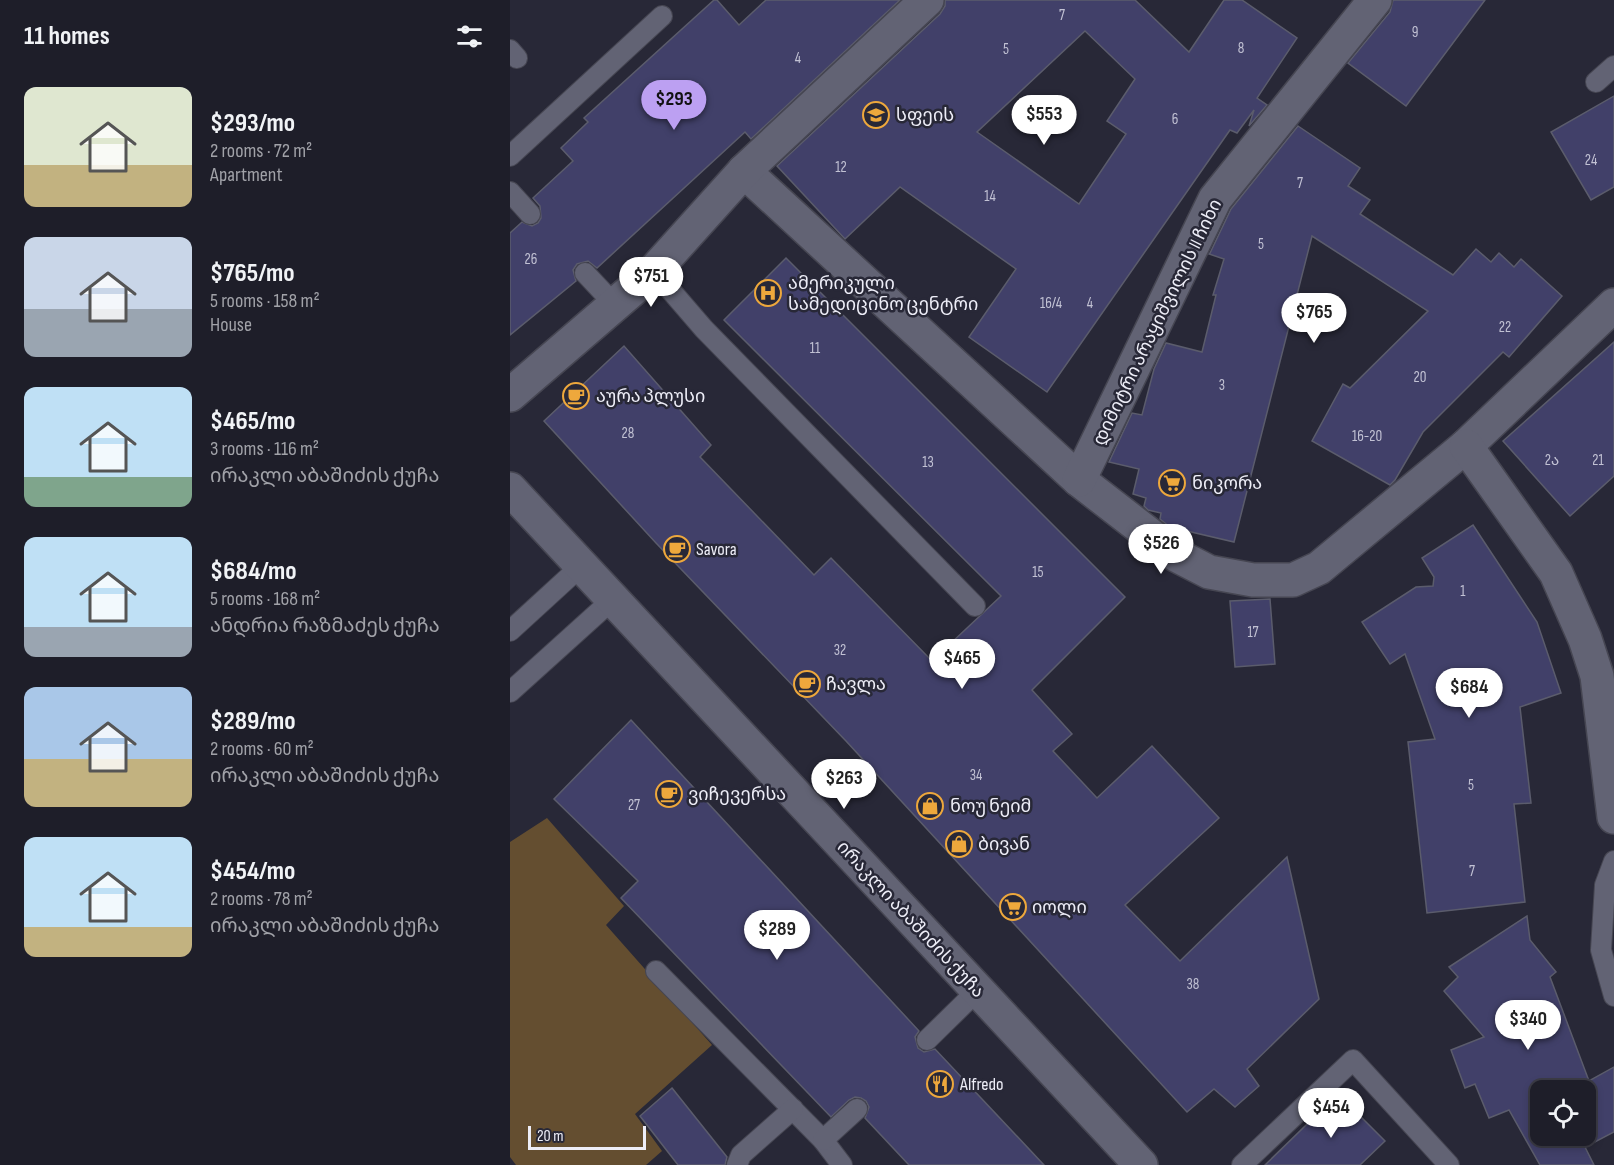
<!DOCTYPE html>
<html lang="en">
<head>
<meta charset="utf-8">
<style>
	body { margin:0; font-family:"Sofia Sans Condensed","Noto Sans Georgian",sans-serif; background:#262731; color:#f1f3f6; height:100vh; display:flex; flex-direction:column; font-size:22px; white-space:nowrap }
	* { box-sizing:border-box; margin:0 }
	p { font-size:20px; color:#a1a2a8 }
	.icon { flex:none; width:33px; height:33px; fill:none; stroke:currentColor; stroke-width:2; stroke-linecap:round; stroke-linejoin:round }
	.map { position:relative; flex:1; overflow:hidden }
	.sheet { display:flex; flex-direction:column; background:#1e1e29; width:510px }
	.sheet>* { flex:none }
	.tools { position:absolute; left:1020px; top:1080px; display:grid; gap:12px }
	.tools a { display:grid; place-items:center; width:66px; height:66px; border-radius:12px; background:#1e1e29; box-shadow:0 3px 9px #0003,0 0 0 2px #3c3c46; font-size:30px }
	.scale { position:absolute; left:18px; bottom:15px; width:118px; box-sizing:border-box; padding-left:6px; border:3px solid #ededf7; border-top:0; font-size:16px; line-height:21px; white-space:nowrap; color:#ededf7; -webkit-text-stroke:4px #282837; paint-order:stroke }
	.price { position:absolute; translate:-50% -51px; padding:0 14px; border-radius:21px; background:#fff; color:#222; font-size:20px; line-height:39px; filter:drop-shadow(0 2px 3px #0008) }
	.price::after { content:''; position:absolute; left:50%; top:36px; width:18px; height:14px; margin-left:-9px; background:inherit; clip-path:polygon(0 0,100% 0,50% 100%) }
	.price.current { background:#bca0f2; color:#111 }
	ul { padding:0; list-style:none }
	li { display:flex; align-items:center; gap:18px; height:150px; padding:0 24px }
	li span { display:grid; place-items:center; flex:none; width:168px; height:120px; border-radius:12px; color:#555 }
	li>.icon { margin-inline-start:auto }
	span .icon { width:72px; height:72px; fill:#fffc; stroke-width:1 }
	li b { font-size:26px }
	h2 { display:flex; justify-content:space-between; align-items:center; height:72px; padding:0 24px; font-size:26px }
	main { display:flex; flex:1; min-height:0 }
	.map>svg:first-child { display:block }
	.green { fill:#644e30 }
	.building { fill:#414069; stroke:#5b5c6c; stroke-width:1.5; fill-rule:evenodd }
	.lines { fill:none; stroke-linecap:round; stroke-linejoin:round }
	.lane-casing { stroke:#464652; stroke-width:22 }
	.street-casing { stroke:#464652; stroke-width:36 }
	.secondary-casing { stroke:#464652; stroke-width:36 }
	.lane { stroke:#626374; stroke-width:20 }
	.street { stroke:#626374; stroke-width:33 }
	.secondary { stroke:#626374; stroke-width:33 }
	.labels { text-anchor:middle; stroke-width:5; stroke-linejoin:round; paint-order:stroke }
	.number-label { font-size:15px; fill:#c2c2d4 }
	.poi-label { font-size:18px; fill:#ededf7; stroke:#282837; text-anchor:start }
	.street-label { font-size:18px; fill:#ededf7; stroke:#282837 }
</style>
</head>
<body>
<main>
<section class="sheet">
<h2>11 homes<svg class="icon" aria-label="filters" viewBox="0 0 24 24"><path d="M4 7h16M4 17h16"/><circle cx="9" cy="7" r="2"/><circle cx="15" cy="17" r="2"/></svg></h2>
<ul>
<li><span style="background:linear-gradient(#dfe7d0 65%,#c2b280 0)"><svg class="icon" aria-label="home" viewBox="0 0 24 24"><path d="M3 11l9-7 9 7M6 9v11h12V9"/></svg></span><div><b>$293/mo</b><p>2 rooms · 72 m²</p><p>Apartment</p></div></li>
<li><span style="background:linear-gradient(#c9d6e8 60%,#9aa5b1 0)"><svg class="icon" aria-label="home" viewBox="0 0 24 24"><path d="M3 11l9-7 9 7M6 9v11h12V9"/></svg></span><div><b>$765/mo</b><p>5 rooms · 158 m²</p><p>House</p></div></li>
<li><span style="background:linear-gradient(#bfe0f5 75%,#7fa58c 0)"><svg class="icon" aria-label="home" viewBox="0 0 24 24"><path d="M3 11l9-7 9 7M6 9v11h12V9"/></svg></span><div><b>$465/mo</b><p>3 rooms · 116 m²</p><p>ირაკლი აბაშიძის ქუჩა</p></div></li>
<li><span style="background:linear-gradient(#bfe0f5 75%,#9aa5b1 0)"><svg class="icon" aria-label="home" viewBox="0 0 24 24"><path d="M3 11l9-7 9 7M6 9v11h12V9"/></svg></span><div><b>$684/mo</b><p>5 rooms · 168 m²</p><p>ანდრია რაზმაძეს ქუჩა</p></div></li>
<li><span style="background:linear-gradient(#a9c7e8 60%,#c2b280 0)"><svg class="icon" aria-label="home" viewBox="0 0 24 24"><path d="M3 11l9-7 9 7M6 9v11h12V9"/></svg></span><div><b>$289/mo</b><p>2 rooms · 60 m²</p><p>ირაკლი აბაშიძის ქუჩა</p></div></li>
<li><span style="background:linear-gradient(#bfe0f5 75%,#c2b280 0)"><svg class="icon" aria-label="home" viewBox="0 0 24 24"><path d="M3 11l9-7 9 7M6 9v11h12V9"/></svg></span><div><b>$454/mo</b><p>2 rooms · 78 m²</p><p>ირაკლი აბაშიძის ქუჩა</p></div></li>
</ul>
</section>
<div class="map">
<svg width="1104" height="1165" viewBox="0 0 1104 1165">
	<rect width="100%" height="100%" fill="#282837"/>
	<path class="green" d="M37,818L114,906L96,925L202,1045L125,1114L152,1151L136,1165H6L0,1157V842Z"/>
	<g class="building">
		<path d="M204,0H207L229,25L256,0H390L241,139L235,132L87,268L78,261L67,264L63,270L66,281L0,335V233L12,222L22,226L28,223L31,218L30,206L23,198L63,161L51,148L78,122L74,118Z"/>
		<path d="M435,0H625L679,52L714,0H732L787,38L747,98L757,105L739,126L744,110L727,133L720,130L537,392L459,337L506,269L390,187L335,239L267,166L430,14L435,6ZM575,31L625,79L597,121L616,134L569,204L467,132Z"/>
		<path d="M883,0H975L896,106L838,63L880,12Z"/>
		<path d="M1104,96V187L1081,200L1041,132Z"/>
		<path d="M788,126L850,168L838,186L860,200L850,214L943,275L966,249L981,262L989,253L1004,267L1011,259L1052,296L999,357L993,352L913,432L885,480L880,485L802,441L833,384L840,388L918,311L802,236L724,542L660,527L650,519L651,513L638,510L634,506L636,498L623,494L629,469L599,462L622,413L632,415L644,369L656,343L692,352L706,295H703L714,259L699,254L700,253L721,209Z"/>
		<path d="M276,258L615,597L522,690L562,734L543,751L587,798L642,746L709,818L615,905L670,961L777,857L809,999L737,1069L749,1086L725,1107L704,1089L677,1112L336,741L146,543L34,421L114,346L201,445L190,457L304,575L321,558L422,661L491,596L214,320Z"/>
		<path d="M1104,342V476L1060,516L993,441Z"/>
		<path d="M963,525L1027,622L1051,693L1010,707L1021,803L1004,804L1015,902L917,913L898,742L925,739L895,654L880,664L852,622L906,587L923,586L924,577L912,558Z"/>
		<path d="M760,599L765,664L725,667L720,601Z"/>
		<path d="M121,720L409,1031L405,1037L408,1048L414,1052L425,1049L534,1165H399L355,1118L359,1107L356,1101L351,1098L345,1097L339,1100L321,1117L111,898L128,881L44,799Z"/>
		<path d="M1017,916L1020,940L1046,972L1040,977L1079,1081L1104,1067V1132L1075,1147L1084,1165H1030L999,1110L979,1118L965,1084L955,1088L941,1050L974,1037L934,991L948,977L939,967ZM1030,1090H1076V1136H1030Z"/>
		<path d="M162,1088L217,1157L215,1165H168L130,1116Z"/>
		<path d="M828,1094L875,1141L850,1165H755Z"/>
	</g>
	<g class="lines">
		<defs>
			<g id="lane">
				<path d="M0,50L7,58"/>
				<path d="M1086,82L1104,66"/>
				<path d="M0,156L152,16"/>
				<path d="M0,192L20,214"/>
				<path d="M144,271L194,329L465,606"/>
				<path d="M75,273L105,305"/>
				<path d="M0,631L71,566"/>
				<path d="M0,692L102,600"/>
				<path d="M1104,861L1095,885L1091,950L1104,996"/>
				<path d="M146,971L313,1140L332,1165"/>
				<path d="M417,1040L468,990"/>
				<path d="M313,1140L347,1109"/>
				<path d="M227,1165L231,1155L283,1109"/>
				<path d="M732,1165L843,1060L939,1165"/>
			</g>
			<g id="street">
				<path d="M234,171L569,480L666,555L699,572L743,580H783L809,568L956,446L1104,305"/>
				<path d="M0,395L144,271L234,171L417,0"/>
				<path d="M956,446L1046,573L1075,639L1087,676L1104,817"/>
				<path d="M569,480L705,199L865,0"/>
			</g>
			<path id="secondary" d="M0,489L631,1165"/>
		</defs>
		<use href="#lane" class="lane-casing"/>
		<use href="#street" class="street-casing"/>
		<use href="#secondary" class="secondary-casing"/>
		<use href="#lane" class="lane"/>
		<use href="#street" class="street"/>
		<use href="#secondary" class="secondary"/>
	</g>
	<defs>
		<symbol id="school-ring" viewBox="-11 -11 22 22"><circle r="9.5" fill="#282837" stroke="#eea83c" stroke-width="1.5"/><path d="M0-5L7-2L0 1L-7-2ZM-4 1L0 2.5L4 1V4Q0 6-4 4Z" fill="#eea83c"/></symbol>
		<symbol id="hospital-ring" viewBox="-11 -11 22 22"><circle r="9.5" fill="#282837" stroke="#eea83c" stroke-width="1.5"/><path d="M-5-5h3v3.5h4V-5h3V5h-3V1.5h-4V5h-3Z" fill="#eea83c"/></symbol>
		<symbol id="cafe-ring" viewBox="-11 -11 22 22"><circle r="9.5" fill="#282837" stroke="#eea83c" stroke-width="1.5"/><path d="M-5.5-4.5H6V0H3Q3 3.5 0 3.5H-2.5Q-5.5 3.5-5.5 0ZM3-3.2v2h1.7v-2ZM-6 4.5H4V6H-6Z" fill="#eea83c"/></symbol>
		<symbol id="supermarket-ring" viewBox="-11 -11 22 22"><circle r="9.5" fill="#282837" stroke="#eea83c" stroke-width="1.5"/><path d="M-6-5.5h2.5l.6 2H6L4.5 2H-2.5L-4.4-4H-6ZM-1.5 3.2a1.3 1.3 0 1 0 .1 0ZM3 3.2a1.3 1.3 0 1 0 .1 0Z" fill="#eea83c"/></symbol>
		<symbol id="shop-ring" viewBox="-11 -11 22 22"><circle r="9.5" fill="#282837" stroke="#eea83c" stroke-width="1.5"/><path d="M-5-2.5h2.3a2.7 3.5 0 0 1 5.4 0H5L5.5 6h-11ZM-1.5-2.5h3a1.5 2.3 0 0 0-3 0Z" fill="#eea83c"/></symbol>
		<symbol id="restaurant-ring" viewBox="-11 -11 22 22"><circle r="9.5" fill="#282837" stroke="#eea83c" stroke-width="1.5"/><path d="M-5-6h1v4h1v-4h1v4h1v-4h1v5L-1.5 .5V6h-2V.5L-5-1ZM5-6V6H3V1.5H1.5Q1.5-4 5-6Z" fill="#eea83c"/></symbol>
	</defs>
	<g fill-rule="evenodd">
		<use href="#school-ring" x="351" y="100" width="30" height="30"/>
		<use href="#hospital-ring" x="243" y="278" width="30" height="30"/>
		<use href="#cafe-ring" x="51" y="381" width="30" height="30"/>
		<use href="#supermarket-ring" x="647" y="468" width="30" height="30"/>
		<use href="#cafe-ring" x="152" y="534" width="30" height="30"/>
		<use href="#cafe-ring" x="282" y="669" width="30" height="30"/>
		<use href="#cafe-ring" x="144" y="779" width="30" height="30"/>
		<use href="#shop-ring" x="405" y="791" width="30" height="30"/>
		<use href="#shop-ring" x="434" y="829" width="30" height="30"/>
		<use href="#supermarket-ring" x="488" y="892" width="30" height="30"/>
		<use href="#restaurant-ring" x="415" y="1069" width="30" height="30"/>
	</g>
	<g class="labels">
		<g class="number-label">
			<text x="552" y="20">7</text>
			<text x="905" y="37">9</text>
			<text x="731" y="53">8</text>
			<text x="496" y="54">5</text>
			<text x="288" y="63">4</text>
			<text x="665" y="124">6</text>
			<text x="1081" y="165">24</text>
			<text x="331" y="172">12</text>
			<text x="790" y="188">7</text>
			<text x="480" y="201">14</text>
			<text x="751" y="249">5</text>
			<text x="21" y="264">26</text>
			<text x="541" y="308">16/4</text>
			<text x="580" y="308">4</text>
			<text x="995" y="332">22</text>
			<text x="305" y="353">11</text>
			<text x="910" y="382">20</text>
			<text x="712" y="390">3</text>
			<text x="118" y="438">28</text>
			<text x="857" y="441">16-20</text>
			<text x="1042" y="465">2ა</text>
			<text x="1088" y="465">21</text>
			<text x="418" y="467">13</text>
			<text x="528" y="577">15</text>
			<text x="953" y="596">1</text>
			<text x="743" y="637">17</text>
			<text x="330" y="655">32</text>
			<text x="466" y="780">34</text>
			<text x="961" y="790">5</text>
			<text x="124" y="810">27</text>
			<text x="962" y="876">7</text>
			<text x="683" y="989">38</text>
		</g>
		<g class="poi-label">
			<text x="386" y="121">სფეის</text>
			<text x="278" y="289">ამერიკული<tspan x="278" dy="21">სამედიცინო ცენტრი</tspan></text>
			<text x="86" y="402">აურა პლუსი</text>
			<text x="682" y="489">ნიკორა</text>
			<text x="186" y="555">Savora</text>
			<text x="316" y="690">ჩავლა</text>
			<text x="178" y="800">ვიჩევერსა</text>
			<text x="440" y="812">ნოუ ნეიმ</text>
			<text x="468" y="850">ბივან</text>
			<text x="522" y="913">იოლი</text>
			<text x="450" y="1090">Alfredo</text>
		</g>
		<g class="street-label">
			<text transform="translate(647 322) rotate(-64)" y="6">დიმიტრი არაყიშვილის II ჩიხი</text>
			<text transform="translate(401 919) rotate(47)" y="6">ირაკლი აბაშიძის ქუჩა</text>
		</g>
	</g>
</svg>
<div class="tools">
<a><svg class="icon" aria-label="locate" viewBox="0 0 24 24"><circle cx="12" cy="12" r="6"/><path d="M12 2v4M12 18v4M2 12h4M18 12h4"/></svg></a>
</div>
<div class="scale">20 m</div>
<b class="price current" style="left:164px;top:131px">$293</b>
<b class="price" style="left:534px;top:146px">$553</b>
<b class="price" style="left:141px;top:308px">$751</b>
<b class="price" style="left:804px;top:344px">$765</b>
<b class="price" style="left:651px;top:575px">$526</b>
<b class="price" style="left:452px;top:690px">$465</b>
<b class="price" style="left:959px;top:719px">$684</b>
<b class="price" style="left:334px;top:810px">$263</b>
<b class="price" style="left:267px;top:961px">$289</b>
<b class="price" style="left:1018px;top:1051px">$340</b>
<b class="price" style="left:821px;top:1139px">$454</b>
</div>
</main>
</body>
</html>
